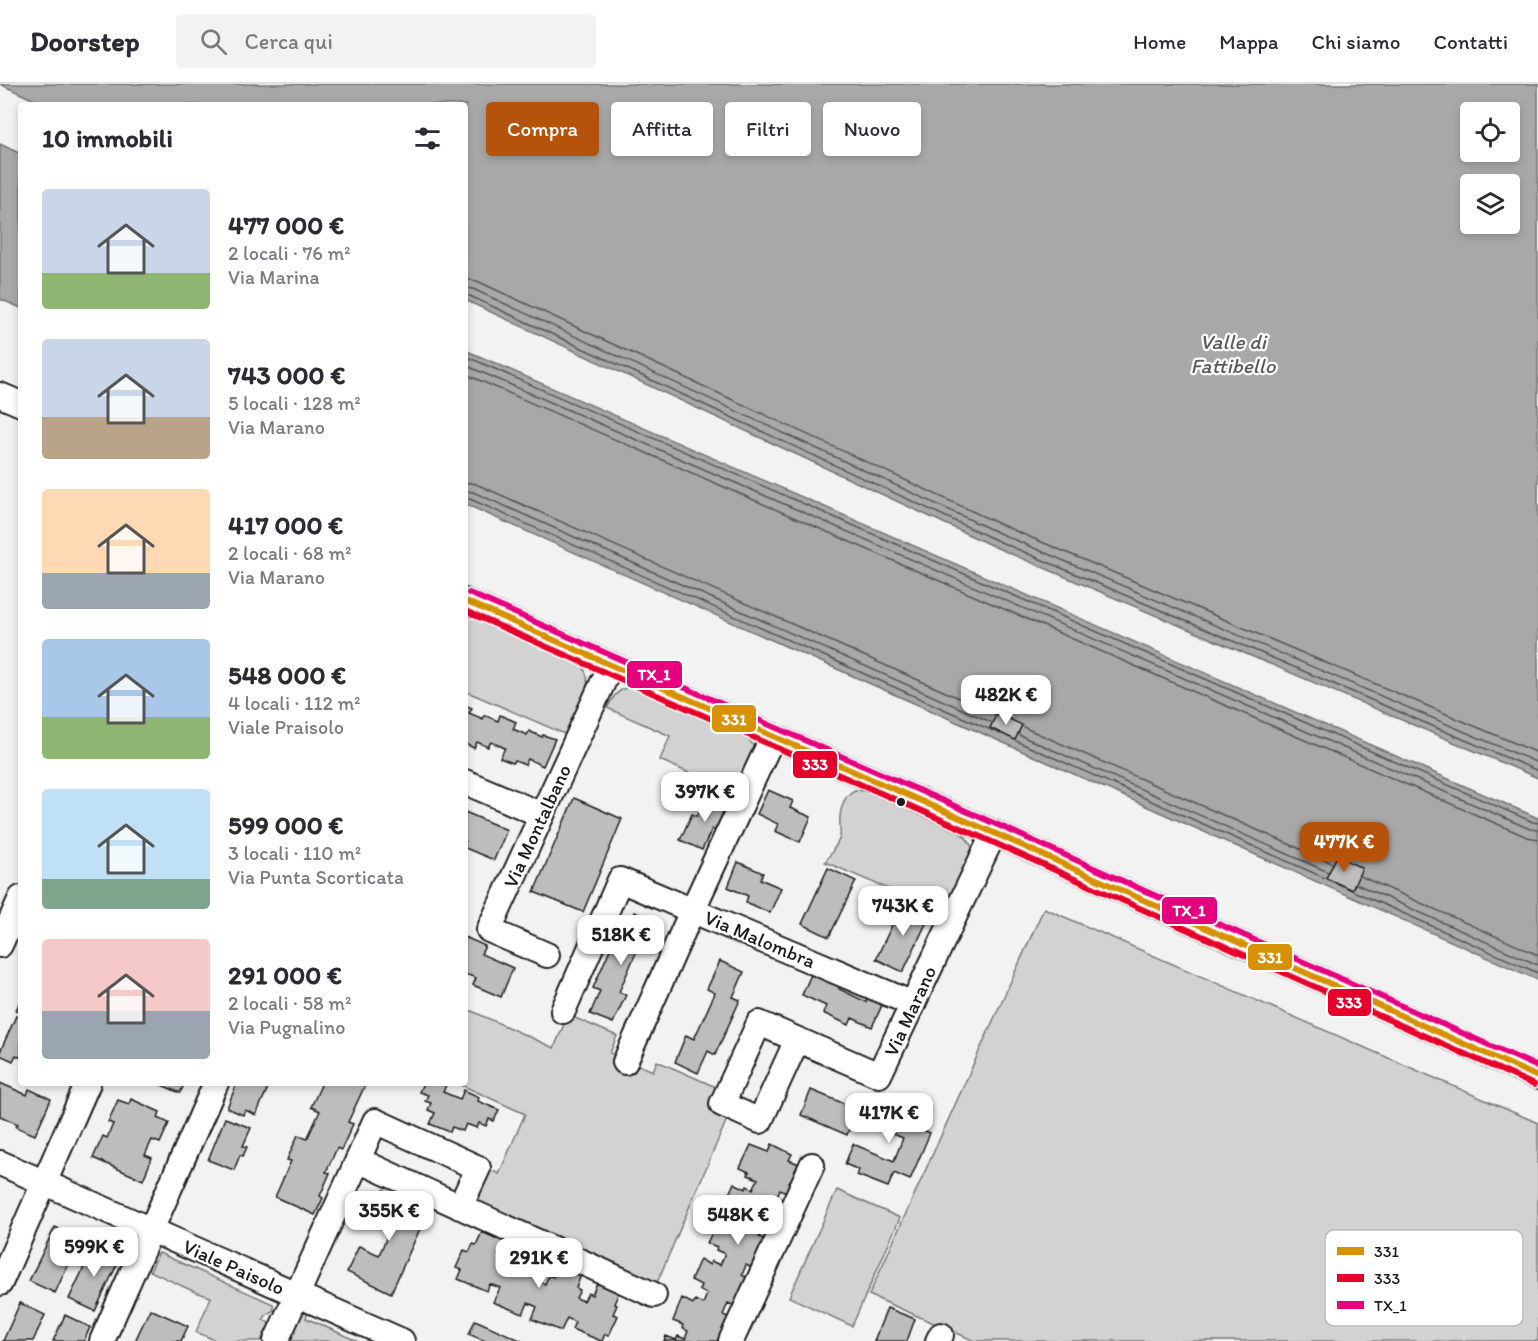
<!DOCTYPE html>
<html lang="it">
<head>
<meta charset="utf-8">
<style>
	body { margin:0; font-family:Itim,sans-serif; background:#f2f2f3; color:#2b2b33; height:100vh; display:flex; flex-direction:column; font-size:22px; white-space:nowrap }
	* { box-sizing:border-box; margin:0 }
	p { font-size:20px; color:#7c7c81 }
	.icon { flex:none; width:33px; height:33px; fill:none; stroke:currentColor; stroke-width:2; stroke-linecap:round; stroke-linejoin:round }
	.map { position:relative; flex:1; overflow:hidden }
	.panel { position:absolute; left:18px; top:18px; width:450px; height:984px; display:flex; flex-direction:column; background:#fff; border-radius:6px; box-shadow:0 3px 9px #0003 }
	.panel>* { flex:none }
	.banner { position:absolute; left:486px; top:18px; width:570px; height:54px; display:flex; gap:12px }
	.buttons { position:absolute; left:1460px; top:18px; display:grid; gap:12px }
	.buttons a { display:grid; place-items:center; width:60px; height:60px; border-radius:6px; background:#fff; box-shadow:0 3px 9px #0003; font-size:30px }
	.price { position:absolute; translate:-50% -51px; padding:0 14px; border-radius:12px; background:#fff; color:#222; font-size:20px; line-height:39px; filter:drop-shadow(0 2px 3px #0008) }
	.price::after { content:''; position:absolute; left:50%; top:36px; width:18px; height:14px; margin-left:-9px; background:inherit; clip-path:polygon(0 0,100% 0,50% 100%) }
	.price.on { background:#b45309; color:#fff }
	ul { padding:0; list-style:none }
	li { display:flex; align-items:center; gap:18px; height:150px; padding:0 24px }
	li span { display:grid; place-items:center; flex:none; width:168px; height:120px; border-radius:6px; color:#555 }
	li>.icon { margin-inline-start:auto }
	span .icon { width:72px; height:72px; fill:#fffc; stroke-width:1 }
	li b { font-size:26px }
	h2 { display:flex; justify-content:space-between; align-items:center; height:72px; padding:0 24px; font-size:26px }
	.chip { padding:0 21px; border-radius:6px; background:#fff; box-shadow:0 3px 9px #0003; font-size:21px; line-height:54px }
	.chip.on { background:#b45309; color:#fff }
	header { display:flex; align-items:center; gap:36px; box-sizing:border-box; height:84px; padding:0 30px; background:#fff; border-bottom:2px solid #e1e1e2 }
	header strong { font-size:28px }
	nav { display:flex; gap:33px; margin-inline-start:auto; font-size:21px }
	.search { width:420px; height:54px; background:#f2f2f3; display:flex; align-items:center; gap:15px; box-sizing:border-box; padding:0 21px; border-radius:6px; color:#7c7c81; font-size:22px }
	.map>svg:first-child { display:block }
	.green { fill:#d2d2d2; stroke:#777; stroke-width:1.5 }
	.water { fill:#a8a8a8; stroke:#707070; stroke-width:1.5; fill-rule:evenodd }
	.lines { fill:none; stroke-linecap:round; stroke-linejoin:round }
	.shore { stroke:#545454; stroke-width:1.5 }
	.building { fill:#bdbdbd; stroke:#1c1c1c; stroke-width:1.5 }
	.minor-casing { stroke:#1c1c1c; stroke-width:28 }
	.minor { stroke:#fff; stroke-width:24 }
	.bus-1-casing { stroke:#fff; stroke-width:10 }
	.bus-2-casing { stroke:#fff; stroke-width:10 }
	.bus-3-casing { stroke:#fff; stroke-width:10 }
	.bus-1 { stroke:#d69104; stroke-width:6 }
	.bus-2 { stroke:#e4002b; stroke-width:6 }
	.bus-3 { stroke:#e5007d; stroke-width:6 }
	.bus-dot { fill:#1c1c1c; stroke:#fff; stroke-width:2 }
	.labels { text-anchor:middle; stroke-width:4.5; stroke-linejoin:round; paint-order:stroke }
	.street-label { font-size:20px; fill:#1c1c1c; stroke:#fff }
	.water-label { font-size:21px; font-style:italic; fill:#5b5b5b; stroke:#fff }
	.key { fill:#fff; stroke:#bbb; stroke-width:1.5 }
	.key-label { font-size:16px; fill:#1c1c1c }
	.line-badge { stroke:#fff; stroke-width:2 }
	.badge-label { font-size:16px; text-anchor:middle; font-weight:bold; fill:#fff }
</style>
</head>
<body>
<header>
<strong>Doorstep</strong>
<div class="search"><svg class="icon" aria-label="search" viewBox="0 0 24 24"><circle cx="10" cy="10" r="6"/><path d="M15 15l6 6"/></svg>Cerca qui</div>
<nav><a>Home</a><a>Mappa</a><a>Chi siamo</a><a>Contatti</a></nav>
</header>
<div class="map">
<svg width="1538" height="1257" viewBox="0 0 1538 1257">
	<rect width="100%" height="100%" fill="#f2f2f2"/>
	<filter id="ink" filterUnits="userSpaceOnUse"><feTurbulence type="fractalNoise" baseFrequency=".0167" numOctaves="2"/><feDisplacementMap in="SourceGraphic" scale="12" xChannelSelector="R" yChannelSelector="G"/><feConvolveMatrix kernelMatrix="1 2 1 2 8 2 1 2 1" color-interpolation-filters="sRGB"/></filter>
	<g filter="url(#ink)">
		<g class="green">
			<path d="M465,528L578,578C587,585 588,594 587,604L567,651L465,607Z"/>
			<path d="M632,603L745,651L753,661L754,667L736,710L660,676L670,652L607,624C614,612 618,604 632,603Z"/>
			<path d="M855,706L867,707L959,748C967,753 971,758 973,767L942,828L825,778C830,770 837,762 840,753C841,746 840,750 840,743C839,729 842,712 855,706Z"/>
			<path d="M1044,824L1538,1039V1257H975L869,1211Z"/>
			<path d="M465,924L554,964L568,931L617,952L610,969L653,987L657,977L725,1007L728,1033L653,1208L465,1123L484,1083L499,1090L525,1030L457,999H465Z"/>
			<path d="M837,1106L900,1134L852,1242L789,1213Z"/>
			<path d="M159,1169L273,1220L274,1226L267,1230L263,1236L270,1239L261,1257H217L196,1248L211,1213L195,1208L150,1187Z"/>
			<path d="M308,1228L306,1234L357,1257H285L296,1232Z"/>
		</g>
		<g class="water">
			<path d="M0,0H1538V694L995,463L465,216V21H45ZM1509,28V68H1470V28ZM1509,100V140H1470V100Z"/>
			<path d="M0,60L21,70V224L0,215Z"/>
			<path d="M465,266L1538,734V896L465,420Z"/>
		</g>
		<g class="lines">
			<g class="shore">
				<path d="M465,195L477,197L1004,442L1538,669"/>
				<path d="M465,204L473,205L1001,450L1538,679"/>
				<path d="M465,211L470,212L998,457L1538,687"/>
				<path d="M465,272L1533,738L1538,739"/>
				<path d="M465,281L1530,745L1538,746"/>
				<path d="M465,290L1527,753L1538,755"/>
				<path d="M465,398L476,400L995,630"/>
				<path d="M465,407L473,408L991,638"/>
				<path d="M465,415H470L1000,650"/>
				<path d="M1023,643L1332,779"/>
				<path d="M1019,651L1328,788"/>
				<path d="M1016,657L1325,794"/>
				<path d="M1360,792L1538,871"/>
				<path d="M1356,800L1538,881"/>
				<path d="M1353,807L1538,889"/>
			</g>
		</g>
		<g class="building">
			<path d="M465,621L472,624L469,629L483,635L484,631L498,637L500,631L516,638L513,645L527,651L529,647L542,653L543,651L555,655L543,682L528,675L525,681L515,677L513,679L500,674L505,664L491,658L488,663L477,658L474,664L465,660Z"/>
			<path d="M997,629L1022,641L1015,656L990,644Z"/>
			<path d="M768,706L793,717L790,724L811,733L800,758L775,747L778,740L757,730Z"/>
			<path d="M707,712L730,723L718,749L712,745L702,766L680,756L692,730L697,732Z"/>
			<path d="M574,714L622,735L583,828L534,808Z"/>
			<path d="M465,728L507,746L494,776L465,764Z"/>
			<path d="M1337,772L1362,784L1352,806L1326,794Z"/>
			<path d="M738,778L763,789L760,795L781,804L770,829L746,818L748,812L728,803Z"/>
			<path d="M828,784L856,797L829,853L802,840Z"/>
			<path d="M903,818L930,831L903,888L876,875Z"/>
			<path d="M634,828L658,838L645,867L638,864L619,908L626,911L613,939L590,930L600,907L593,904L618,847L625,850Z"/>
			<path d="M465,853L485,862L481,870L513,884L501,913L473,901L476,894L465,890Z"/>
			<path d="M720,877L744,888L733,913L740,916L715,971L708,967L698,989L675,978L686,951L694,955L715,909L707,905Z"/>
			<path d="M813,886L841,900L839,905L866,918L868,912L883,919L872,943L852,934L849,941L823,929L826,922L802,911Z"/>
			<path d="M21,915V928L16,926Z"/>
			<path d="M16,932L21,934V974L16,971L13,977L0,971V968Z"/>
			<path d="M0,999L27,1011L29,1005L51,1015L35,1051L16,1043L18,1040L0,1032Z"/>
			<path d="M157,999H185L180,1009Z"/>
			<path d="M237,999H270L256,1031L245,1026L243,1031L227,1024Z"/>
			<path d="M322,999H366L348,1038L353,1040L341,1066L337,1064L326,1088L330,1089L320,1112L323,1114L315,1131L275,1113L291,1077L287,1076L298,1051L307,1055L320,1027L311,1023Z"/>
			<path d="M423,999H442L446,1001L443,1008L460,1015L464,1006L479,1013L478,1017L499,1026L494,1037L489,1035L486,1042L479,1039L477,1044L466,1040L463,1047L452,1043L450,1048L430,1040L435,1029L428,1026L431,1019L425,1017L428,1011L419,1008Z"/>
			<path d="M811,1006L857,1025L847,1051L801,1031Z"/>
			<path d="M871,1013L918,1032L914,1042L930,1049L910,1096L894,1089L888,1103L857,1091L859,1086L845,1080L853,1060L894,1077L903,1054L861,1037Z"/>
			<path d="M131,1015L160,1028L158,1034L169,1039L160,1059L152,1056L145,1071L152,1074L143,1096L93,1074L103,1052L107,1054L113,1040L108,1038L118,1016L129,1020Z"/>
			<path d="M225,1034L251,1044L243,1062L247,1063L243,1072L240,1071L234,1086L208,1076Z"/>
			<path d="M772,1060L792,1070L789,1076L799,1080L786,1108L780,1105L776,1115L787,1120L774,1148L764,1143L759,1153L770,1158L757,1186L746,1181L742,1191L753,1196L740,1224L728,1219L723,1231L736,1236L726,1257H664L666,1252L676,1256L678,1252L685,1255L688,1247L682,1244L683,1241L673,1237L682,1214L693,1220L695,1216L703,1220L707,1210L699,1206L701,1201L691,1196L700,1175L710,1181L711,1177L720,1181L725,1170L716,1166L717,1163L707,1159L717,1138L727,1143L728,1140L737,1144L742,1135L734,1131L736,1127L724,1121L734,1099L746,1105L747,1102L753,1105L758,1095L748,1091L749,1088L740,1084L751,1061L769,1068Z"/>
			<path d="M384,1106L428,1127L391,1209L347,1188L359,1162L379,1171L389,1148L369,1139Z"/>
			<path d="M55,1143L80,1155L55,1209L29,1197Z"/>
			<path d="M482,1148L504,1158L498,1171L502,1173L499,1180L507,1183L510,1176L514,1178L520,1165L541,1174L535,1186L541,1188L538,1197L545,1200L549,1191L553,1193L558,1182L581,1191L576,1204L580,1206L576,1214L584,1217L588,1209L592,1211L597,1199L619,1208L614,1220L617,1221L613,1230L618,1232L609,1251L605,1250L602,1257H601L572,1245L575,1238L567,1234L561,1247L532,1235L537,1223L528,1219L523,1230L493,1218L500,1204L490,1200L487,1207L458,1195L462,1186L456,1184L464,1166L469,1168L473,1160L476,1161Z"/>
			<path d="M94,1162L120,1174L95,1227L69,1215Z"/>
			<path d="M20,1219L45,1231L33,1257H3Z"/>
			<path d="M887,1224L915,1235L907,1257H874Z"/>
			<path d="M150,1225L188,1242L181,1257H135Z"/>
			<path d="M65,1231L90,1243L84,1257H53Z"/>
			<path d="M475,1236L522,1257H485L469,1250Z"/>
		</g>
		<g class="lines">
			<defs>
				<g id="minor">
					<path d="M0,311L21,320"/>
					<path d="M465,517L994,749L1538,993"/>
					<path d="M465,698L542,731"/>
					<path d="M0,861L21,814"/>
					<path d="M547,871L489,846L611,581"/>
					<path d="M563,927L620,796L913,920"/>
					<path d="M797,956L760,1037L722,1020L759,939L879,991L994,749"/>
					<path d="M625,978L692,827L773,652"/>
					<path d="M0,1079L402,1257"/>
					<path d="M460,1123L478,1084L375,1037L358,1076L654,1211"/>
					<path d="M0,1199L88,999"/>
					<path d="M102,1257L216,999"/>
					<path d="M276,1257L358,1076"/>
					<path d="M731,1257L812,1081"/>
					<path d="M938,1257L941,1251"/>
				</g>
			</defs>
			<use href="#minor" class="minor-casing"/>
			<use href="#minor" class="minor"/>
			<defs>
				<path id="bus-1" d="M465,517L994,749L1538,993"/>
				<path id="bus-2" d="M465,527L990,757L1534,1001"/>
				<path id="bus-3" d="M469,509L998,741L1538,983"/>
			</defs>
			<use href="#bus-1" class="bus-1-casing"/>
			<use href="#bus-2" class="bus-2-casing"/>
			<use href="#bus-3" class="bus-3-casing"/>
			<use href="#bus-1" class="bus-1"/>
			<use href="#bus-2" class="bus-2"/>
			<use href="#bus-3" class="bus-3"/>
		</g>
	</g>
	<circle class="bus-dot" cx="901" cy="718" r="5"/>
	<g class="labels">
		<g class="street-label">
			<text transform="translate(537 742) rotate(-65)" y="7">Via Montalbano</text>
			<text transform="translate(760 855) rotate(23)" y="7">Via Malombra</text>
			<text transform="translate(910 927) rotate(-65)" y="7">Via Marano</text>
			<text transform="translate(234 1183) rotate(24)" y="7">Viale Paisolo</text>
		</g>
		<g class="water-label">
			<text x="1233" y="265">Valle di<tspan x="1233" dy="24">Fattibello</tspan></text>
		</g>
	</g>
	<rect x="1325" y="1146" width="198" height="96" rx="9" class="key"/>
	<rect x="1337" y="1163" width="27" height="8" fill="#d69104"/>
	<rect x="1337" y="1190" width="27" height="8" fill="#e4002b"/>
	<rect x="1337" y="1217" width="27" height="8" fill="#e5007d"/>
	<g class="key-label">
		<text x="1374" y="1173">331</text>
		<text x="1374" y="1200">333</text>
		<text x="1374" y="1227">TX_1</text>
	</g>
	<g class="line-badge">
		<rect x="626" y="576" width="57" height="29" rx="6" fill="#e5007d"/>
		<rect x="711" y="620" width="46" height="29" rx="6" fill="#d69104"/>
		<rect x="792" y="666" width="46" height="29" rx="6" fill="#e4002b"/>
		<rect x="1161" y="812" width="57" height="29" rx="6" fill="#e5007d"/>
		<rect x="1247" y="859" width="46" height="28" rx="6" fill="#d69104"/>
		<rect x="1327" y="904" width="45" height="29" rx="6" fill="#e4002b"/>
	</g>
	<g class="badge-label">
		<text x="654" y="596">TX_1</text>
		<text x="734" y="641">331</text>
		<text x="815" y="686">333</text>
		<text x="1189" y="832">TX_1</text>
		<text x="1270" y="879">331</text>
		<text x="1349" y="924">333</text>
	</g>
</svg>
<div class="buttons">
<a><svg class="icon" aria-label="locate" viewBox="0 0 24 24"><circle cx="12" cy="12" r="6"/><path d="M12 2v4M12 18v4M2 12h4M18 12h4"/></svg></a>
<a><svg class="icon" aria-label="layers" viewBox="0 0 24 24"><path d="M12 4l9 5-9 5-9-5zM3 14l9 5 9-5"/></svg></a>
</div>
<b class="price" style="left:1006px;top:642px">482K €</b>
<b class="price" style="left:705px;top:739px">397K €</b>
<b class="price on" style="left:1344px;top:789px">477K €</b>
<b class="price" style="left:903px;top:853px">743K €</b>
<b class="price" style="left:621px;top:882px">518K €</b>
<b class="price" style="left:889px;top:1060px">417K €</b>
<b class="price" style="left:389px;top:1158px">355K €</b>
<b class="price" style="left:738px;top:1162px">548K €</b>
<b class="price" style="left:94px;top:1194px">599K €</b>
<b class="price" style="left:539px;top:1205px">291K €</b>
<div class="banner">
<a class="chip on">Compra</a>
<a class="chip">Affitta</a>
<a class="chip">Filtri</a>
<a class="chip">Nuovo</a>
</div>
<section class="panel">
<h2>10 immobili<svg class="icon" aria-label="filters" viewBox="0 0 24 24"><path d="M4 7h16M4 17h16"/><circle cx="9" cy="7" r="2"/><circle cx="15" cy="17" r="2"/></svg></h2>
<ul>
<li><span style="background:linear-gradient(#c9d6e8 70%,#8fb573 0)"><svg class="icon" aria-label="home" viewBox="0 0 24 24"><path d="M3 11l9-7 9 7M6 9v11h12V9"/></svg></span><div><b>477 000 €</b><p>2 locali · 76 m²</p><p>Via Marina</p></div></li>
<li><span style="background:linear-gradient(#c9d6e8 65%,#b9a48a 0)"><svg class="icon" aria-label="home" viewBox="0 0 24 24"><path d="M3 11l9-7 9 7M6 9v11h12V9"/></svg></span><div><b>743 000 €</b><p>5 locali · 128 m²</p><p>Via Marano</p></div></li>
<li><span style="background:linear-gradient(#ffd9b3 70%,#9aa5b1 0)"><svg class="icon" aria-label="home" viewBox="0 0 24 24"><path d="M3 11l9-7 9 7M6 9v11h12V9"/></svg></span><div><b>417 000 €</b><p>2 locali · 68 m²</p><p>Via Marano</p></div></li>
<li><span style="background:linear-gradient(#a9c7e8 65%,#8fb573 0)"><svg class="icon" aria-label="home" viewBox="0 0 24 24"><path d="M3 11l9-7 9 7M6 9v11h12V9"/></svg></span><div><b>548 000 €</b><p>4 locali · 112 m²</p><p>Viale Praisolo</p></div></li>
<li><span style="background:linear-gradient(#bfe0f5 75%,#7fa58c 0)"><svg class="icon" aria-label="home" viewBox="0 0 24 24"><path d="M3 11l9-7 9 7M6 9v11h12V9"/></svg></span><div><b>599 000 €</b><p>3 locali · 110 m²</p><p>Via Punta Scorticata</p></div></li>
<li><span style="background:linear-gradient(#f6c9c9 60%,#9aa5b1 0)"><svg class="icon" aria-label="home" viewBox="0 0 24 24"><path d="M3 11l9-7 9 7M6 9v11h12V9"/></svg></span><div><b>291 000 €</b><p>2 locali · 58 m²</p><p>Via Pugnalino</p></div></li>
</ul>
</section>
</div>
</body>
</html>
